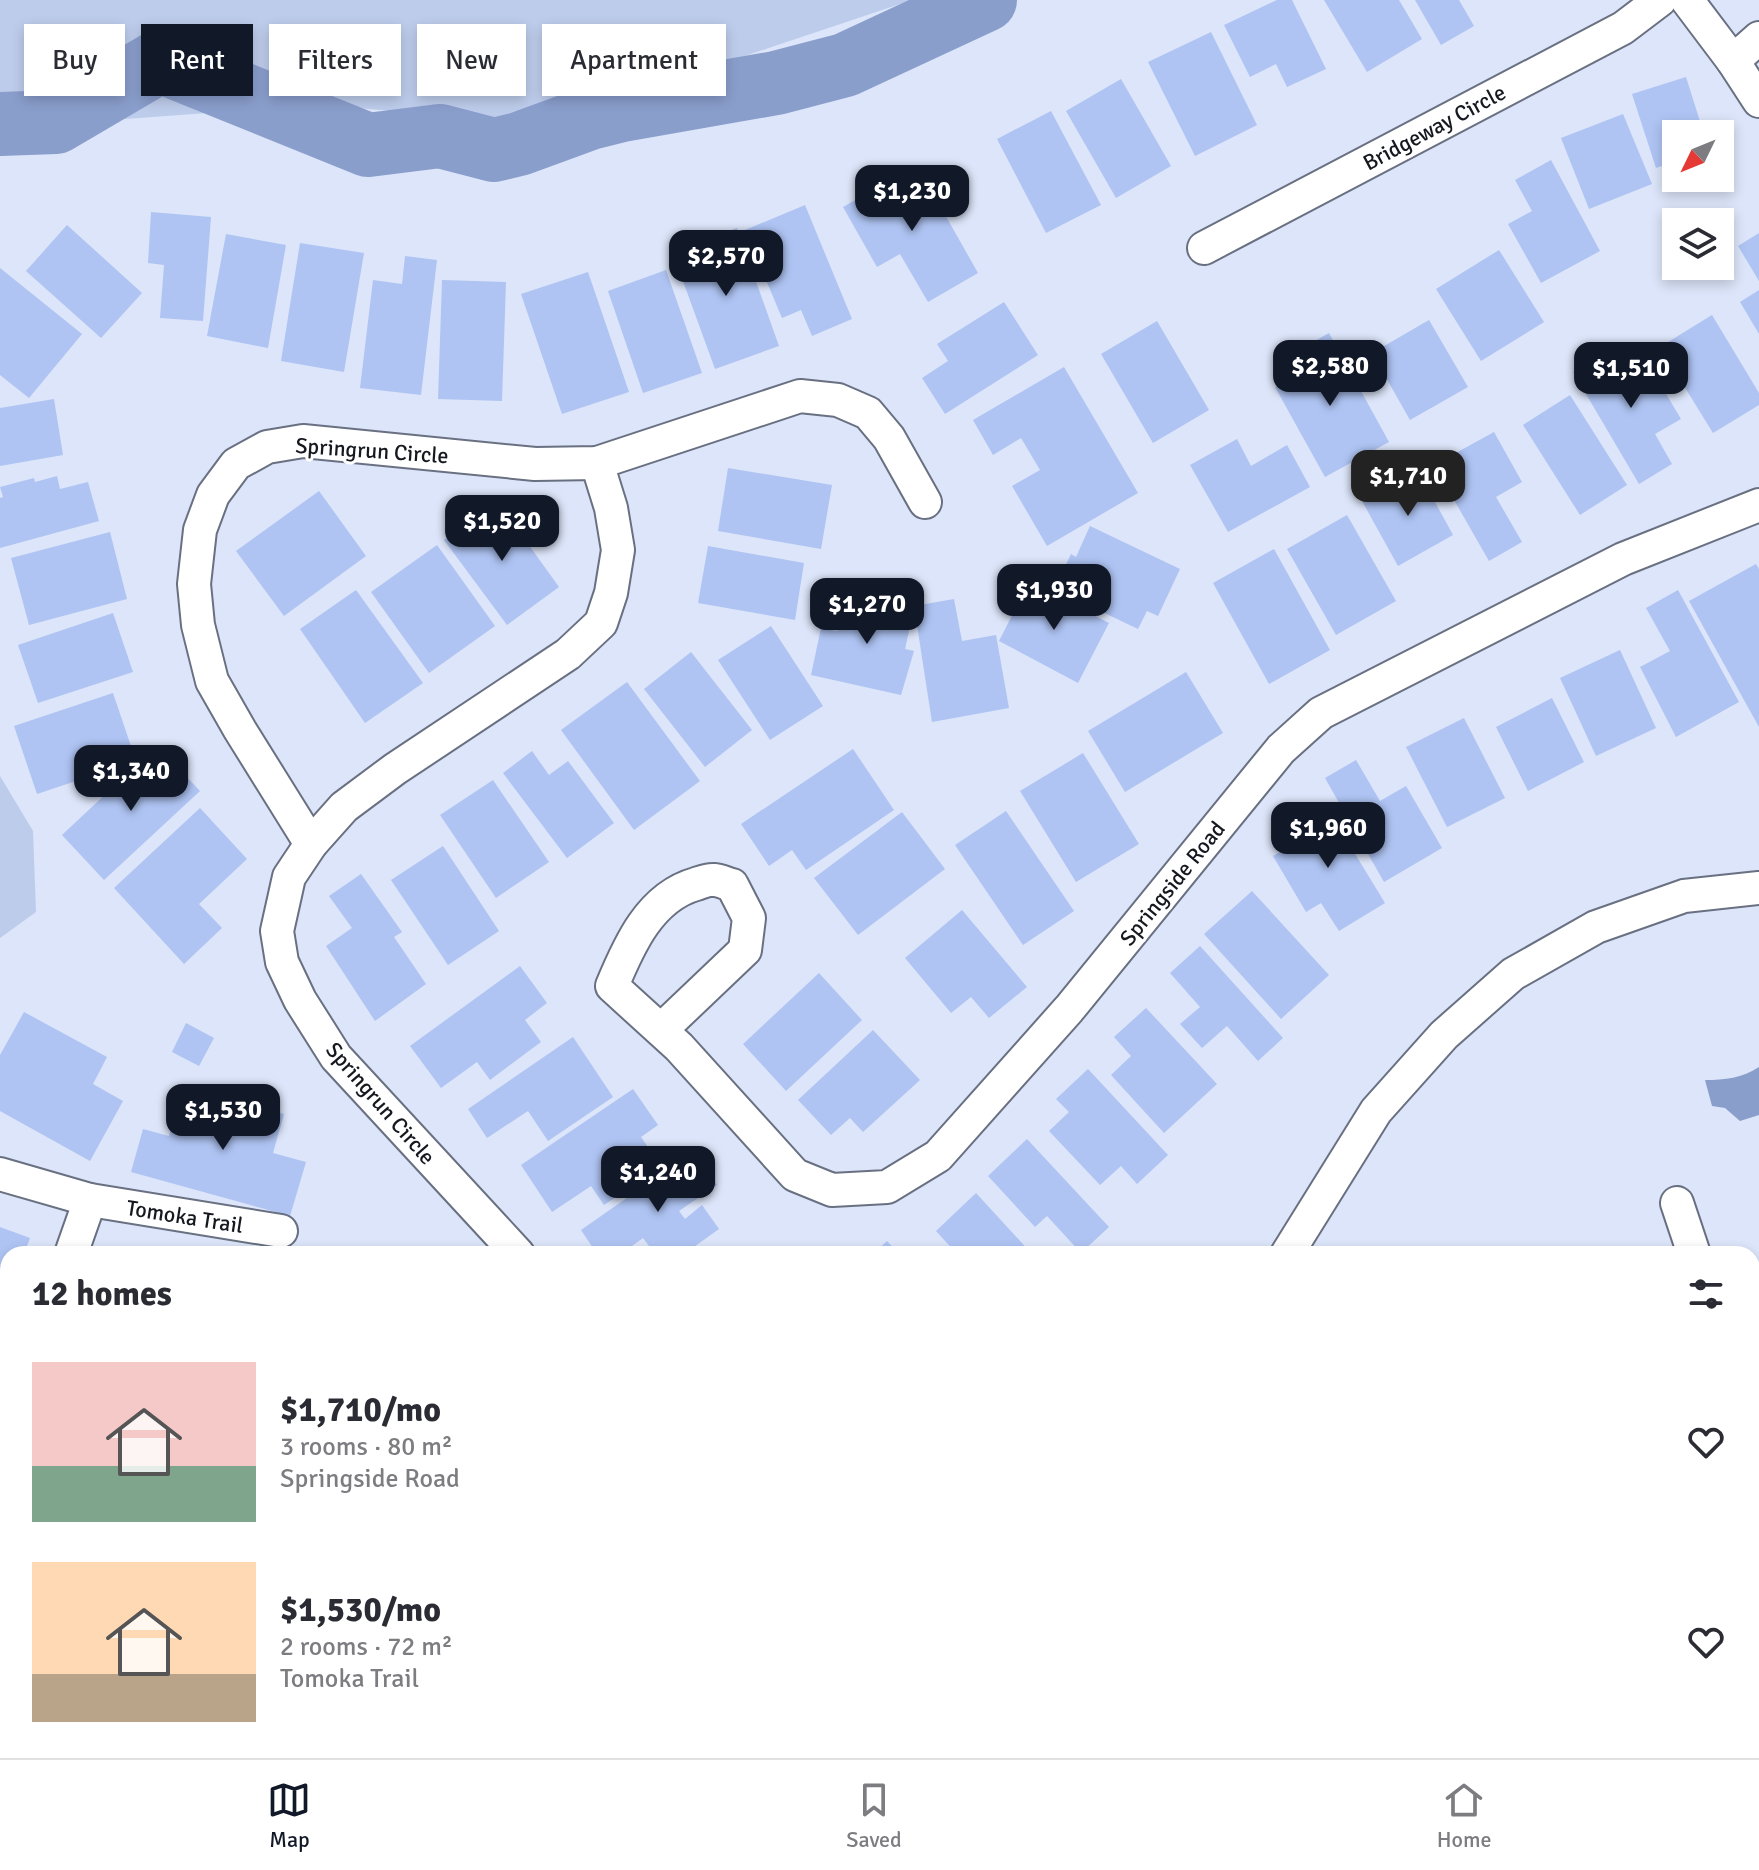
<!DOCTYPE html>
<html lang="en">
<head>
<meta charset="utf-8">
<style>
	body { margin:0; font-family:Signika,sans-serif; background:#f2f2f3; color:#2b2b33; height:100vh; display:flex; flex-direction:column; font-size:30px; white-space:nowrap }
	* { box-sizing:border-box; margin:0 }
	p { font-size:26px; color:#7c7c81 }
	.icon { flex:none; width:44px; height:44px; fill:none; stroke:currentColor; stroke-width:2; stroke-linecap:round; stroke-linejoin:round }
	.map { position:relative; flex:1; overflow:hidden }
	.panel { position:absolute; left:0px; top:1246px; width:1760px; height:512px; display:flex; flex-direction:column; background:#fff; border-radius:24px 24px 0 0; box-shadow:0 4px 12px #0003 }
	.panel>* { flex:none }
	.hud { position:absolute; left:24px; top:24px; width:800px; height:72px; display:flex; gap:16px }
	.needle { width:52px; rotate:227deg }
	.buttons { position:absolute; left:1662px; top:120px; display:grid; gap:16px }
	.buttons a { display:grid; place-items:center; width:72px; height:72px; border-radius:0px; background:#fff; box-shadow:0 4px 12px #0003; font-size:40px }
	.price { position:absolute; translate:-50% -68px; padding:0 18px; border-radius:16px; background:#111827; color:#fff; font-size:26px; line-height:52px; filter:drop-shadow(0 2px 4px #0008) }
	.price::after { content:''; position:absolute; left:50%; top:48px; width:24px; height:18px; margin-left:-12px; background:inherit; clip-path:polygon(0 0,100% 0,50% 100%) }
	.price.selected { background:#222; color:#fff }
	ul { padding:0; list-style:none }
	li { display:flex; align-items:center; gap:24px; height:200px; padding:0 32px }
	li span { display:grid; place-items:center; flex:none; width:224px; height:160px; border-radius:0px; color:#555 }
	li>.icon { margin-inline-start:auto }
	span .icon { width:96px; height:96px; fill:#fffc; stroke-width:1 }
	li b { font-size:34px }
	h2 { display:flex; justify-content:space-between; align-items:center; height:96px; padding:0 32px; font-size:34px }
	.chip { padding:0 28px; border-radius:0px; background:#fff; box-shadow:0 4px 12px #0003; font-size:28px; line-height:72px }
	.chip.selected { background:#111827; color:#fff }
	.dock { display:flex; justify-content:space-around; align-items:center; height:112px; border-top:2px solid #e1e1e2; background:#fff; font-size:22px; color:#7c7c81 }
	.dock a { display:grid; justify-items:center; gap:4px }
	.dock .selected { color:#111827 }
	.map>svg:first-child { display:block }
	.green { fill:#bdcceb }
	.water { fill:#8a9ecc }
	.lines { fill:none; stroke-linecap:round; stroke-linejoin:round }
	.river { stroke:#8a9ecc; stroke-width:64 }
	.building { fill:#afc4f3 }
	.minor-casing { stroke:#687081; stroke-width:36 }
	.minor { stroke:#fff; stroke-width:32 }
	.labels { text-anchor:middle; stroke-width:6; stroke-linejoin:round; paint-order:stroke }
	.street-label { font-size:22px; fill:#15181f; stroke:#fff }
</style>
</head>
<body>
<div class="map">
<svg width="1759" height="1758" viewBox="0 0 1759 1758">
	<rect width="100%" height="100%" fill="#dce5f9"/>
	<g class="green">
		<path d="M0,0H912L544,123L319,105L56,124L0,140Z"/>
		<path d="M0,776L33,831L36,912L0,938Z"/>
	</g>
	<path class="water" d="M1759,1067V1115L1740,1121L1725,1108L1712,1106L1705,1080C1725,1080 1742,1078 1759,1067Z"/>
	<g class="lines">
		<path class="river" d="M0,124L56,122L160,61L368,145L440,136L494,150L519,144L590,118L622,110L776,83L845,65L985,0"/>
	</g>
	<g class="building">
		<path d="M1277,0H1292L1326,69L1287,87L1276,64L1250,77L1224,25Z"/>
		<path d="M1324,0H1399L1422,39L1367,72Z"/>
		<path d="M1415,0H1459L1474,26L1441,45Z"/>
		<path d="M1211,32L1257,125L1195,156L1148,62Z"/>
		<path d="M1686,77L1704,134H1676V161L1656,168L1632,94Z"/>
		<path d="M1121,79L1171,166L1116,198L1066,111Z"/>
		<path d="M1051,111L1101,205L1046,233L997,139Z"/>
		<path d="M1623,114L1652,184L1589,209L1561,138Z"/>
		<path d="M1551,160L1600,251L1541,283L1508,224L1532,211L1515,180Z"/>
		<path d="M917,165L978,273L928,302L900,254L877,267L843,207Z"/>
		<path d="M805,205L852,319L812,336L801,310L782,318L745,230Z"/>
		<path d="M151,212L211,217L203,321L160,318L164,265L148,263Z"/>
		<path d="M67,225L142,293L101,338L26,271Z"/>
		<path d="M737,228L779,346L715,369L672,251Z"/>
		<path d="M1759,233V281L1738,246Z"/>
		<path d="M226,234L286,245L268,348L207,336Z"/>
		<path d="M300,243L364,253L344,372L281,361Z"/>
		<path d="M1499,250L1544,322L1481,361L1436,289Z"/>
		<path d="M405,256L437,260L421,395L360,388L373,280L402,284Z"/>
		<path d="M0,268L82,334L29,398L0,375Z"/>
		<path d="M666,270L702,373L643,393L608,291Z"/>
		<path d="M588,272L629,392L562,414L521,294Z"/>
		<path d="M442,280L506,282L502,401L438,399Z"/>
		<path d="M1759,290V334L1740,302Z"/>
		<path d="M1004,302L1038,355L945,414L922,378L948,361L937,344Z"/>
		<path d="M1712,315L1759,393V405L1713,433L1660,347Z"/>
		<path d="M1429,320L1468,387L1410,420L1372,353Z"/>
		<path d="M1157,321L1209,410L1153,443L1101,354Z"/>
		<path d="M1329,333L1389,442L1325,477L1275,387L1304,370L1294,353Z"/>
		<path d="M1608,351L1617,367L1641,352L1681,419L1655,434L1672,464L1639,484L1573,372Z"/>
		<path d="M1064,367L1138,493L1047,546L1012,486L1040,470L1021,438L993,455L973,420Z"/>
		<path d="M1570,395L1627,485L1580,515L1523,425Z"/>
		<path d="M54,399L63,455L0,466V408Z"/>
		<path d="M1494,432L1522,482L1496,497L1522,542L1489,561L1434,465Z"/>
		<path d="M1237,439L1251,466L1287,445L1310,487L1228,532L1190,465Z"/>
		<path d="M728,468L832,485L821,549L718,531Z"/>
		<path d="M1418,471L1453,535L1398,566L1362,501Z"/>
		<path d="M57,476L60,489L88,482L99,521L0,548V498L3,497L0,487L34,478L35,482Z"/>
		<path d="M319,491L366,556L284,616L236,551Z"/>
		<path d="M498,502L559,587L507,625L444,540Z"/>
		<path d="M1347,515L1396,601L1336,635L1287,549Z"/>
		<path d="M1090,526L1180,569L1158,616L1147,611L1138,629L1054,589L1071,554L1076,557Z"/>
		<path d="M110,532L127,599L29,625L11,558Z"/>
		<path d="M437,545L495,626L429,673L371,592Z"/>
		<path d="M708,546L804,563L795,620L698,603Z"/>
		<path d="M1274,549L1330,650L1269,684L1213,583Z"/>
		<path d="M1756,564L1759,569V727L1689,601Z"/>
		<path d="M1029,582L1109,623L1078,683L999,641Z"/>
		<path d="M356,590L423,683L365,723L300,629Z"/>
		<path d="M1678,590L1739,702L1676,737L1640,667L1670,651L1646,608Z"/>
		<path d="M846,593L914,609L905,649L914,651L901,695L811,675L821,628L837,631Z"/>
		<path d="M954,599L962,641L996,635L1009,708L932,722L914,606Z"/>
		<path d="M113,613L133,672L38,703L18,645Z"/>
		<path d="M771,626L823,706L770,740L718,660Z"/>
		<path d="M1620,650L1656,728L1596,756L1560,678Z"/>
		<path d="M691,652L752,730L705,767L644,689Z"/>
		<path d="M1186,672L1223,733L1125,792L1088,731Z"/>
		<path d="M627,682L700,781L634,830L561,730Z"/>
		<path d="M113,693L136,761L37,794L14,726Z"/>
		<path d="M1552,698L1584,762L1528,791L1496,727Z"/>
		<path d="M1464,718L1505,798L1447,827L1406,747Z"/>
		<path d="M157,746L200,791L104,880L62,835Z"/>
		<path d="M853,749L894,810L806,870L792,850L769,866L741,824Z"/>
		<path d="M532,751L549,775L568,761L614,823L567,858L503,773Z"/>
		<path d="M1083,753L1139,844L1076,882L1020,791Z"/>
		<path d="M1356,760L1380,801L1406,786L1442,848L1384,882L1325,778Z"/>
		<path d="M493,780L549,862L496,898L440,815Z"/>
		<path d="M1324,803L1385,903L1339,931L1321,903L1306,912L1273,856L1300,840L1290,824Z"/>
		<path d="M200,808L247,859L199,904L222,928L184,964L114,888Z"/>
		<path d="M1006,811L1074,911L1023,945L955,845Z"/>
		<path d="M902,812L945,869L858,935L814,878Z"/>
		<path d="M443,846L499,931L448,965L391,880Z"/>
		<path d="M361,874L402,932L394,937L426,984L375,1021L326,946L352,928L329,896Z"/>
		<path d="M1252,891L1329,975L1281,1019L1204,934Z"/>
		<path d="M962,910L1027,987L989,1018L971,997L951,1013L905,958Z"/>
		<path d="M1200,946L1283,1038L1258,1061L1227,1026L1202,1048L1180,1024L1200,1007L1170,973Z"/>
		<path d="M520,966L547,1003L525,1020L541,1042L490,1080L477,1062L441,1088L410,1046Z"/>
		<path d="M819,973L862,1020L786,1091L743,1044Z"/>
		<path d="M1146,1008L1217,1084L1164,1133L1111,1075L1131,1056L1114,1037Z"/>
		<path d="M24,1012L107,1057L93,1084L123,1101L90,1161L0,1111V1055Z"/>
		<path d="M186,1023L214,1038L199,1066L172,1052Z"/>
		<path d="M873,1030L920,1080L863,1132L850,1118L831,1135L798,1100Z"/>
		<path d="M573,1037L613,1097L548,1141L528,1111L487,1138L468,1109Z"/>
		<path d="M1088,1069L1168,1155L1137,1184L1121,1166L1100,1185L1049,1131L1069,1112L1056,1099Z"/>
		<path d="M183,1085L284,1114L273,1153L306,1162L290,1216L131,1172L143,1129L169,1136Z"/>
		<path d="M633,1089L658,1125L641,1137L661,1166L604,1205L591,1186L552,1212L521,1165Z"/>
		<path d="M1027,1139L1109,1227L1081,1253L1047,1216L1035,1227L988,1176Z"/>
		<path d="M694,1151L717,1185L679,1211L685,1219L702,1205L719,1229L684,1254H655L643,1238L621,1254H597L581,1230Z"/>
		<path d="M976,1193L1032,1254H957L936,1231Z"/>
		<path d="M0,1227L30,1238L24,1254H8V1285L0,1282Z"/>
		<path d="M887,1241L899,1254H873Z"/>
		<path d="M1028,1750H1087L1082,1758H1025Z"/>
	</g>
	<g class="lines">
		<defs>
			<g id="minor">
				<path d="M1687,0L1733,61L1759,101"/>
				<path d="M1733,61L1759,38"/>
				<path d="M1204,248L1623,28L1660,0"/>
				<path d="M311,844L240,730L212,681L198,625L194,584L200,530L213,495L236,464L267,447L303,441L535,464L597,463L800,396L838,400L868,413L889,438L925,502"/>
				<path d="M661,1030L745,950L749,918L732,885C727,884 720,880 714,880C709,879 702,882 696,884C650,897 629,945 612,986L679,1047L795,1175L832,1190L887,1187L938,1156L1069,1009L1281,749L1321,713L1623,559L1759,505"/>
				<path d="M0,1174L90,1200L281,1231"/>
				<path d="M1677,1203L1694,1254"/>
				<path d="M71,1254L90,1200"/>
				<path d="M518,1254L336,1057L300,1000L282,962L277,931L289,877L311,844L344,807L395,769L568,654L601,623L611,593L618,550L611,508L597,463"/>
				<path d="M1287,1254L1376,1111L1444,1035L1513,974L1596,927L1684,896L1759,888"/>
				<path d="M1752,1427L1759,1447"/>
				<path d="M0,1456L8,1433"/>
				<path d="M0,1494L8,1496"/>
				<path d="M1752,1732L1759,1715"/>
				<path d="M659,1750V1758"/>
				<path d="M1730,1750L1744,1753L1754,1758"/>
			</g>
		</defs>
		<use href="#minor" class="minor-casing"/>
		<use href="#minor" class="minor"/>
	</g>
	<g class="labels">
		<g class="street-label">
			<text transform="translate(1434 127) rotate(-28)" y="8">Bridgeway Circle</text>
			<text transform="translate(372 450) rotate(4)" y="8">Springrun Circle</text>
			<text transform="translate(1172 883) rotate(-51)" y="8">Springside Road</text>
			<text transform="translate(381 1103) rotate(49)" y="8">Springrun Circle</text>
			<text transform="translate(185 1216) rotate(9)" y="8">Tomoka Trail</text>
		</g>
	</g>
</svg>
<div class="buttons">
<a><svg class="needle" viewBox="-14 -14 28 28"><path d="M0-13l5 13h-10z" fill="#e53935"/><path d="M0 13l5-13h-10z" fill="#7c7c81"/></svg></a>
<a><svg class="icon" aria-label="layers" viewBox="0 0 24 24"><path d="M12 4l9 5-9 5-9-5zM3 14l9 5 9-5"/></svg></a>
</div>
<b class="price" style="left:912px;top:233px">$1,230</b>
<b class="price" style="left:726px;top:298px">$2,570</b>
<b class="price" style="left:1330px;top:408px">$2,580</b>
<b class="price" style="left:1631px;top:410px">$1,510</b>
<b class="price selected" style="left:1408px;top:518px">$1,710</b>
<b class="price" style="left:502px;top:563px">$1,520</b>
<b class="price" style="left:1054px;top:632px">$1,930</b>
<b class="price" style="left:867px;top:646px">$1,270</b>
<b class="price" style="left:131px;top:813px">$1,340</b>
<b class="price" style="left:1328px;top:870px">$1,960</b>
<b class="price" style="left:223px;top:1152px">$1,530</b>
<b class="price" style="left:658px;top:1214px">$1,240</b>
<div class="hud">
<a class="chip">Buy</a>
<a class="chip selected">Rent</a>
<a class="chip">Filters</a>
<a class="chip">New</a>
<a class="chip">Apartment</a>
</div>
<section class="panel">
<h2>12 homes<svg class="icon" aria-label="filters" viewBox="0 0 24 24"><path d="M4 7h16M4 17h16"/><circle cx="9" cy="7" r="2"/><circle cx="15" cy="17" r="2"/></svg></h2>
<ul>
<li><span style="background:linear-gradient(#f6c9c9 65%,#7fa58c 0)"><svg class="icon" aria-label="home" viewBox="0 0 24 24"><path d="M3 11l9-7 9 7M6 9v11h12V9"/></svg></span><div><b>$1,710/mo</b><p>3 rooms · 80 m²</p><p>Springside Road</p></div><svg class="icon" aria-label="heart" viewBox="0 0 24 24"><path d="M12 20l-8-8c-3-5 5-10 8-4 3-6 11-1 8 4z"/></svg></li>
<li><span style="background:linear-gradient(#ffd9b3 70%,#b9a48a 0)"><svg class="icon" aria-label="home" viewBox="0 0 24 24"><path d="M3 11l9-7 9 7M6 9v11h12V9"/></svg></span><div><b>$1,530/mo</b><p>2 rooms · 72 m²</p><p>Tomoka Trail</p></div><svg class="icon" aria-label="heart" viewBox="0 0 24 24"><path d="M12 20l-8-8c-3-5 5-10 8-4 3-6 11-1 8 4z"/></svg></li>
</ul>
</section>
</div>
<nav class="dock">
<a class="selected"><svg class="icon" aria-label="map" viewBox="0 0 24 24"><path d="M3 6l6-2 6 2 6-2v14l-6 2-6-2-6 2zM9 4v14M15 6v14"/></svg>Map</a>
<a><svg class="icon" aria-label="saved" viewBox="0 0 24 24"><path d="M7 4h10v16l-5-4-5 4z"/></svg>Saved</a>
<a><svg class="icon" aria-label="home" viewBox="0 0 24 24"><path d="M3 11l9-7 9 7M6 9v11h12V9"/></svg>Home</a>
</nav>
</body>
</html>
